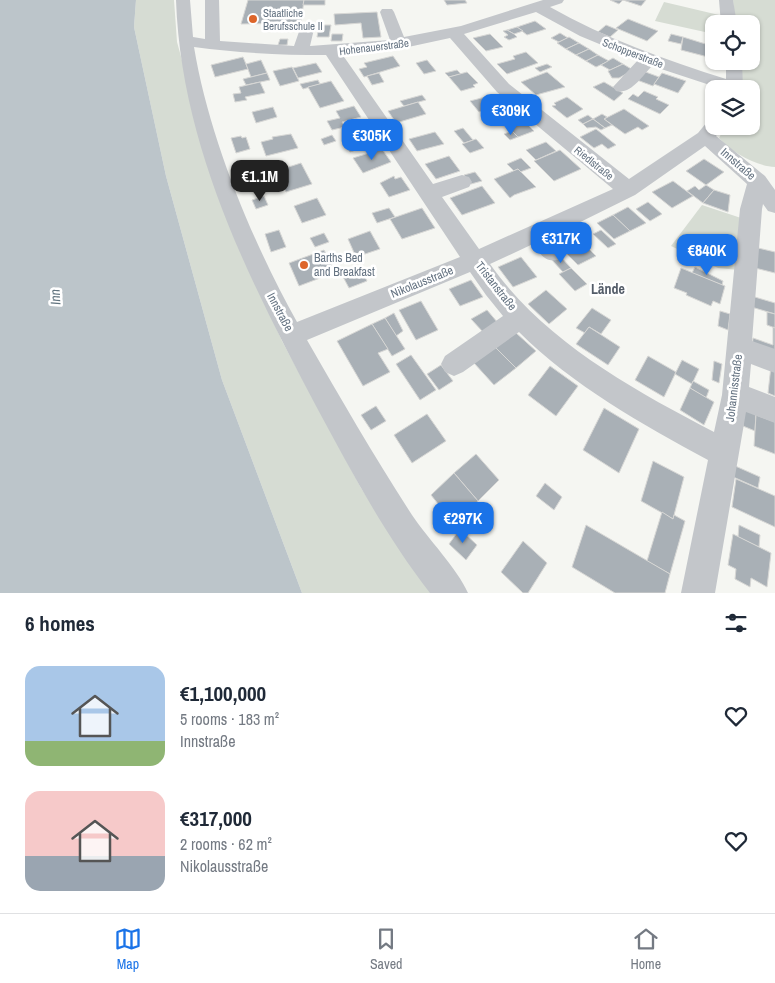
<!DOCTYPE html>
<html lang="en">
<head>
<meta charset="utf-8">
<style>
	body { margin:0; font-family:"Archivo Narrow",sans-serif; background:#f2f2f3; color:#1f2937; height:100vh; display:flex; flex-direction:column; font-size:19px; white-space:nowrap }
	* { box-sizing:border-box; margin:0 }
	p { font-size:16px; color:#747a83 }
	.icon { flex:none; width:28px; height:28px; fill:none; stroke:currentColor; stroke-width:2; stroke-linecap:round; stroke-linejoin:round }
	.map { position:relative; height:593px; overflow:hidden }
	.side { display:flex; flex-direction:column; background:#fff; flex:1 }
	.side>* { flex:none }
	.fabs { position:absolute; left:705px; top:15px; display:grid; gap:10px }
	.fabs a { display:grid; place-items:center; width:55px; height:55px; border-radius:10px; background:#fff; box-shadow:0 1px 4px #0004; font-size:25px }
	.price { position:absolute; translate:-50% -42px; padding:0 11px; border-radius:10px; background:#1a73e8; color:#fff; font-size:16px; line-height:32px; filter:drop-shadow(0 1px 2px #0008) }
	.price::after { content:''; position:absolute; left:50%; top:30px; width:15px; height:11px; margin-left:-8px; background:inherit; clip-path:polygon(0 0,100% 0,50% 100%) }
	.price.current { background:#222; color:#fff }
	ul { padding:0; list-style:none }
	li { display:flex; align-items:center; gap:15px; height:125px; padding:0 25px }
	li span { display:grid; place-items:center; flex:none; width:140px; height:100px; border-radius:15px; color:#555 }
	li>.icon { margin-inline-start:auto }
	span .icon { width:60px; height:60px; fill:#fffc; stroke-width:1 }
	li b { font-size:21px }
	h2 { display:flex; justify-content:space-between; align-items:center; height:60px; padding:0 25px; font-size:21px }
	.menu { display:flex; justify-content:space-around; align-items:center; height:70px; border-top:1px solid #e0e1e3; background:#fff; font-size:14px; color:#747a83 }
	.menu a { display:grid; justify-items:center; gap:2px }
	.menu .current { color:#1a73e8 }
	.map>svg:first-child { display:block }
	.green { fill:#d6dcd3 }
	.water { fill:#bcc5ca }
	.building { fill:#a9b0b6; stroke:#d7d7d5 }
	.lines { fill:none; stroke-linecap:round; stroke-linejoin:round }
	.minor { fill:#c3c6ca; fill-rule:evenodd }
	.poi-dot { fill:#dd652a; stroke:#fff; stroke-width:2 }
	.labels { text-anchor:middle; stroke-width:5; stroke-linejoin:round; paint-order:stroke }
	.far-poi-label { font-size:11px; fill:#657382; stroke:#fff; text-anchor:start }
	.far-street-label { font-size:11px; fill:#657382; stroke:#fff }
	.street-label { font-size:12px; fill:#657382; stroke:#fff }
	.poi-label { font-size:12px; fill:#657382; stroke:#fff; text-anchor:start }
	.neighbourhood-label { font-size:14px; font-weight:bold; fill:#535c68; stroke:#fff }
	.water-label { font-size:14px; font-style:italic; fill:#61747f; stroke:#fff }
</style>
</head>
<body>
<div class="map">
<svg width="775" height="593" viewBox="0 0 775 593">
	<rect width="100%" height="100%" fill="#f5f6f2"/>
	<g class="green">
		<path d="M136,0H174L177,42L212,169L243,253L282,341L361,488L399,546L434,593H302L222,380L166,176L134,27Z"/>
		<path d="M733,0H775V167C756,166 731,152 719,138L725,126H751V89H740V61H751V24H735Z"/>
		<path d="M664,2L719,15L720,24H714V34L655,21Z"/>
		<path d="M702,205L741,218L739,270L718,268L671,246Z"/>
	</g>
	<path class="water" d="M0,0H136L134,27L166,176L222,380L302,593H0Z"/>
	<g class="building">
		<path d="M248,0H304L301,23L241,24Z"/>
		<path d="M304,0H325V5H303Z"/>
		<path d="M444,0H465L467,3L447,5Z"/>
		<path d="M610,0H646L641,6L623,0L619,4Z"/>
		<path d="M377,12L381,37L363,38L361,23L335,25L334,14Z"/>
		<path d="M628,19L658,31L647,41L616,28Z"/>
		<path d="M535,21L546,29L527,35L517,27Z"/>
		<path d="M319,25H331L329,37H317Z"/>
		<path d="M606,25L618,30L610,37L598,32Z"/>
		<path d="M517,27L523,31L514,34L507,30Z"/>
		<path d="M507,30L514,34L517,37L509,40L504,37L508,35L503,31Z"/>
		<path d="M560,33L568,38L559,42L551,38Z"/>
		<path d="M332,34H343L342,41H331Z"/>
		<path d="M490,34L503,47L486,51L473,38Z"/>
		<path d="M671,34L683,37L681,44L668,41Z"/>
		<path d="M569,37L579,43L566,49L557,43Z"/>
		<path d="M683,37L712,46L708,57L681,50Z"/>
		<path d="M280,39H288L287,45H278Z"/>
		<path d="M579,43L589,49L576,55L566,49Z"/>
		<path d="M589,49L598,55L586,61L576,55Z"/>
		<path d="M526,52L538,63L507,74L497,64L515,59L513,56Z"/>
		<path d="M598,55L609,61L596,67L586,61Z"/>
		<path d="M393,56L400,66L364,77L359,69L367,67L364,63Z"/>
		<path d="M243,57L248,69L215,77L211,65Z"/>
		<path d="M613,58L623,64L610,70L601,65Z"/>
		<path d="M261,60L267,73L251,77L246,64Z"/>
		<path d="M427,60L436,71L424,74L416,63Z"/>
		<path d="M316,63L322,72L298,78L293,68Z"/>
		<path d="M547,64L552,67L540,72L535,68Z"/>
		<path d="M623,64L633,70L619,78H612L608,71Z"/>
		<path d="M292,67L299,81L280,86L273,71Z"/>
		<path d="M457,70L461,74L449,77L445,73Z"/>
		<path d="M643,71L659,77L653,86L637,80Z"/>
		<path d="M467,72L478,83L473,85L475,87L461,91L449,77Z"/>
		<path d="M547,72L565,87L536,95L521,82Z"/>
		<path d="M267,73L270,80L246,85L243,79Z"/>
		<path d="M379,73L384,82L372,85L367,76Z"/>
		<path d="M662,73L686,81L678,93L654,84Z"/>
		<path d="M318,80L320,84L303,89L300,84Z"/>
		<path d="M331,81L344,101L320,108L308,87Z"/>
		<path d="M260,82L265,93L245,97L247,100L235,102L233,94L241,93L239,87Z"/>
		<path d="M604,82L623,93L614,101L593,87Z"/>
		<path d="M644,91L658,97L656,99L669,105L660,114L628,99L633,94L638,97Z"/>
		<path d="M422,95L426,100L404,106L400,101Z"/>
		<path d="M493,95L502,105L496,106L498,108L486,112L485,110L479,112L470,101Z"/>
		<path d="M567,97L583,109L567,118L552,106L556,105L554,103Z"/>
		<path d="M418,102L426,114L396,123L388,111Z"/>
		<path d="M354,106L361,117L342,122L345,127L332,130L327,121L340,118L336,111Z"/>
		<path d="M273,107L277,117L256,123L252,112Z"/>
		<path d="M624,109L649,126L642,130L638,127L625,134L604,119Z"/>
		<path d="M602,114L607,117L604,119L612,125L605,128L593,119Z"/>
		<path d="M514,115L519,121L506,125L501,120Z"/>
		<path d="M588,115L593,119L583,124L578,120Z"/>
		<path d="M593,119L605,128L601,130L596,127L587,128L583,124Z"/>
		<path d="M523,120L534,131L518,137L506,125Z"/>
		<path d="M463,128L473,140L464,143L454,131Z"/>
		<path d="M369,129L376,140L360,144L362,148L350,152L347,147L354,145L348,135Z"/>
		<path d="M596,129L616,145L608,149L602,144L594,148L580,137Z"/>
		<path d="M512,131L518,137L510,140L504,134Z"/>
		<path d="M435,132L444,144L417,151L409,139Z"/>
		<path d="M291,134L298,148L266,156L261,142L273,139L272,137Z"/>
		<path d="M332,135L336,141L324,145L321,139Z"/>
		<path d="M241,136L242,138L246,137L250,149L236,153L231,138Z"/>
		<path d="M476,139L484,148L470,153L462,144Z"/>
		<path d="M546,142L556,151L536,160L526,150Z"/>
		<path d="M382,149L391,162L363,173L353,158Z"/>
		<path d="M560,150L581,169L554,181L534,161Z"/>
		<path d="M449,156L460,171L436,179L425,164Z"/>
		<path d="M521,158L531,168L520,172L518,169L514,171L507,164Z"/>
		<path d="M704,159L724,172L706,185L686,171Z"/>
		<path d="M301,163L312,184L286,192L276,171Z"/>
		<path d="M518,169L536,187L514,195L510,198L494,179Z"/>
		<path d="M254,170L258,179L246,182L243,174Z"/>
		<path d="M475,172L482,181L471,184L464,175Z"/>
		<path d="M394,176L395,179L401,177L410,190L389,197L380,183Z"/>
		<path d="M673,181L693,196L672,208L652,192Z"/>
		<path d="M706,185L714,190L703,203L687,191L695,186L699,190Z"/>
		<path d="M482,186L495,203L462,215L450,198Z"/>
		<path d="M714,190L730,195L728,212L703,203Z"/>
		<path d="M264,196L268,205L256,209L252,200Z"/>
		<path d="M317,198L326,215L302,223L294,206Z"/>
		<path d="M648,202L662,214L650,221L636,209Z"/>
		<path d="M628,207L646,223L630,231L613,215Z"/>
		<path d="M389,208L395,217L377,223L372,213Z"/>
		<path d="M422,208L435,228L402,239L390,219Z"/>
		<path d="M613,215L630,231L614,239L597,223Z"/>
		<path d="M279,230L286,247L271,252L265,234Z"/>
		<path d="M601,230L616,244L608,248L593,234Z"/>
		<path d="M370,231L380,249L356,257L348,239Z"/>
		<path d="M324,233L329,242L315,247L310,238Z"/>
		<path d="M574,234L596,256L578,265L556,243Z"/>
		<path d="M754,247L775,252V273L755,268Z"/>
		<path d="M324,250L336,272L299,286L289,263Z"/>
		<path d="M559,255L571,268L563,272L551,259Z"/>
		<path d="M521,257L537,277L513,287L498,267Z"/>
		<path d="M360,267L367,281L349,288L341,273Z"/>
		<path d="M695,267L723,281L722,285L692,273Z"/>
		<path d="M571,268L587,284L575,291L559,274Z"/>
		<path d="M681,268L725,286L720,304L713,301L711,306L686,295L687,293L674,288Z"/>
		<path d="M471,280L483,297L460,306L449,289Z"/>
		<path d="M546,290L567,309L549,324L528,304Z"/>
		<path d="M748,295L775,303V314L748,306Z"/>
		<path d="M421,301L438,330L416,340L399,310Z"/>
		<path d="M592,308L611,320L601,334L589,327L585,333L576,328Z"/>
		<path d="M487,310L498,323L483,332L471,319Z"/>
		<path d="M720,311L730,314L728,330L718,326Z"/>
		<path d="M767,312L775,314V328L767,325Z"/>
		<path d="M394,313L403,331L396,336L385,318Z"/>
		<path d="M385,318L405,349L392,356L372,324Z"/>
		<path d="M372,324L388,349L378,353L390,372L363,386L337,341Z"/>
		<path d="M589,327L620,347L608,365L576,344Z"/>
		<path d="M773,327L775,328V356L752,348L753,338L773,345Z"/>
		<path d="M515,332L536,351L516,368L495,347Z"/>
		<path d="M495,347L516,368L494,385L474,363Z"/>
		<path d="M411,355L436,390L420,400L396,364Z"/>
		<path d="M648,356L676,372L664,397L635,380Z"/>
		<path d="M682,360L699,369L692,384L675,374Z"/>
		<path d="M714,361L722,364L719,383L712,380Z"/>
		<path d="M441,365L453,381L439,390L427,374Z"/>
		<path d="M550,366L578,386L556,416L528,395Z"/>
		<path d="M771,366L775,368V396L768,393Z"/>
		<path d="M693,381L709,390L706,398L690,388Z"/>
		<path d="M690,388L714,402L704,425L680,410Z"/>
		<path d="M376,406L386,421L371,430L361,415Z"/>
		<path d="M744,407L756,412L755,431L743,426Z"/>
		<path d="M604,408L639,429L619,473L583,450Z"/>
		<path d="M427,414L446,441L412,463L394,435Z"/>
		<path d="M756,415L775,422V454L754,446Z"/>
		<path d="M476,454L499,480L478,501L454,473Z"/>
		<path d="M653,461L684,477L673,519L641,501Z"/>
		<path d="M733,465L760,477L758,488L731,476Z"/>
		<path d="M454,473L478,501L454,524L431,495Z"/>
		<path d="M736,479L775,496V527L732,507Z"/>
		<path d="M545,483L562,497L554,510L536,496Z"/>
		<path d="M662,512L673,519L674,515L685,521L670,574L647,561Z"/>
		<path d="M586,525L670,574L665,593H615L572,567Z"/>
		<path d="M739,525L760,535L759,547L738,537Z"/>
		<path d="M460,529L477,545L466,560L449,544Z"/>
		<path d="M733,534L771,553L767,587L751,578L750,587L735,579L736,569L728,565Z"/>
		<path d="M523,541L547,563L528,593H523L501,572Z"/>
	</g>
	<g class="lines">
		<g class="minor">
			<path d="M176,0H190L193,37L205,39V0H219L220,41L294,46L301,26H311L314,29L310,46L390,40L380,12L382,9H392L394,12L404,37L461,26L543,0H564L562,3L550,7C605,38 665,60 726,79V61H742L743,89H722L652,66C642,76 631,95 616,91L613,87L638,60L580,36L536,12L464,34L509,84L629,179L698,133L707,122L714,120V126H723L716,136L765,176L775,190V213L768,211L763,204L762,209L752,341L775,349V373L751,364L749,387L775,397V423L746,412L715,593H681L708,460C642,424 573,386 519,332L463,372L454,376L445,372L441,364L445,356L503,316L486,295L470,272L307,340C341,399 375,458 412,515C428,539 457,568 468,593H430C385,535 351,471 316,406C249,280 181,146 176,0ZM450,38L497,92L613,189L479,249L442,197L469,187L472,182L469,177L462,175L433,184L342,54L399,49ZM194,47C238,53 282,55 326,55L460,257L297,322C252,241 209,138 194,47ZM705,146L747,184L740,209L722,395L714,432C632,389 544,341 490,264L533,244C541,255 546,264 561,259L564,253L552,236L635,195Z"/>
			<path d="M719,0H733L737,24H721Z"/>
		</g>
	</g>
	<g class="poi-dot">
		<circle cx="253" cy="19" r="5"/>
		<circle cx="304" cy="265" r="5"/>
	</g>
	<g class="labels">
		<g class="far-poi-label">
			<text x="263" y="17">Staatliche<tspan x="263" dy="13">Berufsschule II</tspan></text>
		</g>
		<g class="far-street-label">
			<text transform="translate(374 47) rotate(-7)" y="4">Hohenauerstraße</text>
			<text transform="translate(633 53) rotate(21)" y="4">Schopperstraße</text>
			<text transform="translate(594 163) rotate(39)" y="4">Riedlstraße</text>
		</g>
		<g class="street-label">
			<text transform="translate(738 164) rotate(41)" y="4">Innstraße</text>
			<text transform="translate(422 282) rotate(-22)" y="4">Nikolausstraße</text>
			<text transform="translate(496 286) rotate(52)" y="4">Tristanstraße</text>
			<text transform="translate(280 312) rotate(62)" y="4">Innstraße</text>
			<text transform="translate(734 388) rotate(-83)" y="4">Johannisstraße</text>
		</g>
		<g class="poi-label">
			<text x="314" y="262">Barths Bed<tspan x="314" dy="14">and Breakfast</tspan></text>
		</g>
		<g class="neighbourhood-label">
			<text x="608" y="294">Lände</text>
		</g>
		<g class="water-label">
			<text transform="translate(55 297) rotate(-93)" y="5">Inn</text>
		</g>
	</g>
</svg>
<div class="fabs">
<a><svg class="icon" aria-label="locate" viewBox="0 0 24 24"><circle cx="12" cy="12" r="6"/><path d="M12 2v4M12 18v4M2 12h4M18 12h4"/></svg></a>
<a><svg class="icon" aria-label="layers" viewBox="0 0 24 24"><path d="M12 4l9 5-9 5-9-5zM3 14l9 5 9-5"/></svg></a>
</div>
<b class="price" style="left:511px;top:136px">€309K</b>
<b class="price" style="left:372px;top:161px">€305K</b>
<b class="price current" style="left:260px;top:202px">€1.1M</b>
<b class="price" style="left:561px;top:264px">€317K</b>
<b class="price" style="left:707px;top:276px">€840K</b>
<b class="price" style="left:463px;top:544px">€297K</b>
</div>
<section class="side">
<h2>6 homes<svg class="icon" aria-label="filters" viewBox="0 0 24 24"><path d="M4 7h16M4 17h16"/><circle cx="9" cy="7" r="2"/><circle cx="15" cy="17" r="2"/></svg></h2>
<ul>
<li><span style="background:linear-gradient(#a9c7e8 75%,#8fb573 0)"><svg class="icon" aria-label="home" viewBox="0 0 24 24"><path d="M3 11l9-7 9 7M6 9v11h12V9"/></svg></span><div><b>€1,100,000</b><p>5 rooms · 183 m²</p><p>Innstraße</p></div><svg class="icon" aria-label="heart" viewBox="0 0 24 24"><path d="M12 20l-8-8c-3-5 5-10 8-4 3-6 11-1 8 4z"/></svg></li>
<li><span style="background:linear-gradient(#f6c9c9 65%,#9aa5b1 0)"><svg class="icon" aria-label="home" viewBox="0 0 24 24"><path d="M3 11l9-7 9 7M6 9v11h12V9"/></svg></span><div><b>€317,000</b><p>2 rooms · 62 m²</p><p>Nikolausstraße</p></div><svg class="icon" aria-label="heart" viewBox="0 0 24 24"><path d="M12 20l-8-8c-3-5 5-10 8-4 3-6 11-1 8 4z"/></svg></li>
</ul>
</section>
<nav class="menu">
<a class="current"><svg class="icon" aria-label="map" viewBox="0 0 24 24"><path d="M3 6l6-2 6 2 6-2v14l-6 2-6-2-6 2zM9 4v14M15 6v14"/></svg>Map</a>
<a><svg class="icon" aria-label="saved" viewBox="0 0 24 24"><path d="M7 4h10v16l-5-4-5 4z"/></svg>Saved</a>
<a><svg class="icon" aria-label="home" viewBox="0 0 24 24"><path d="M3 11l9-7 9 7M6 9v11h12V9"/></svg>Home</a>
</nav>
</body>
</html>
